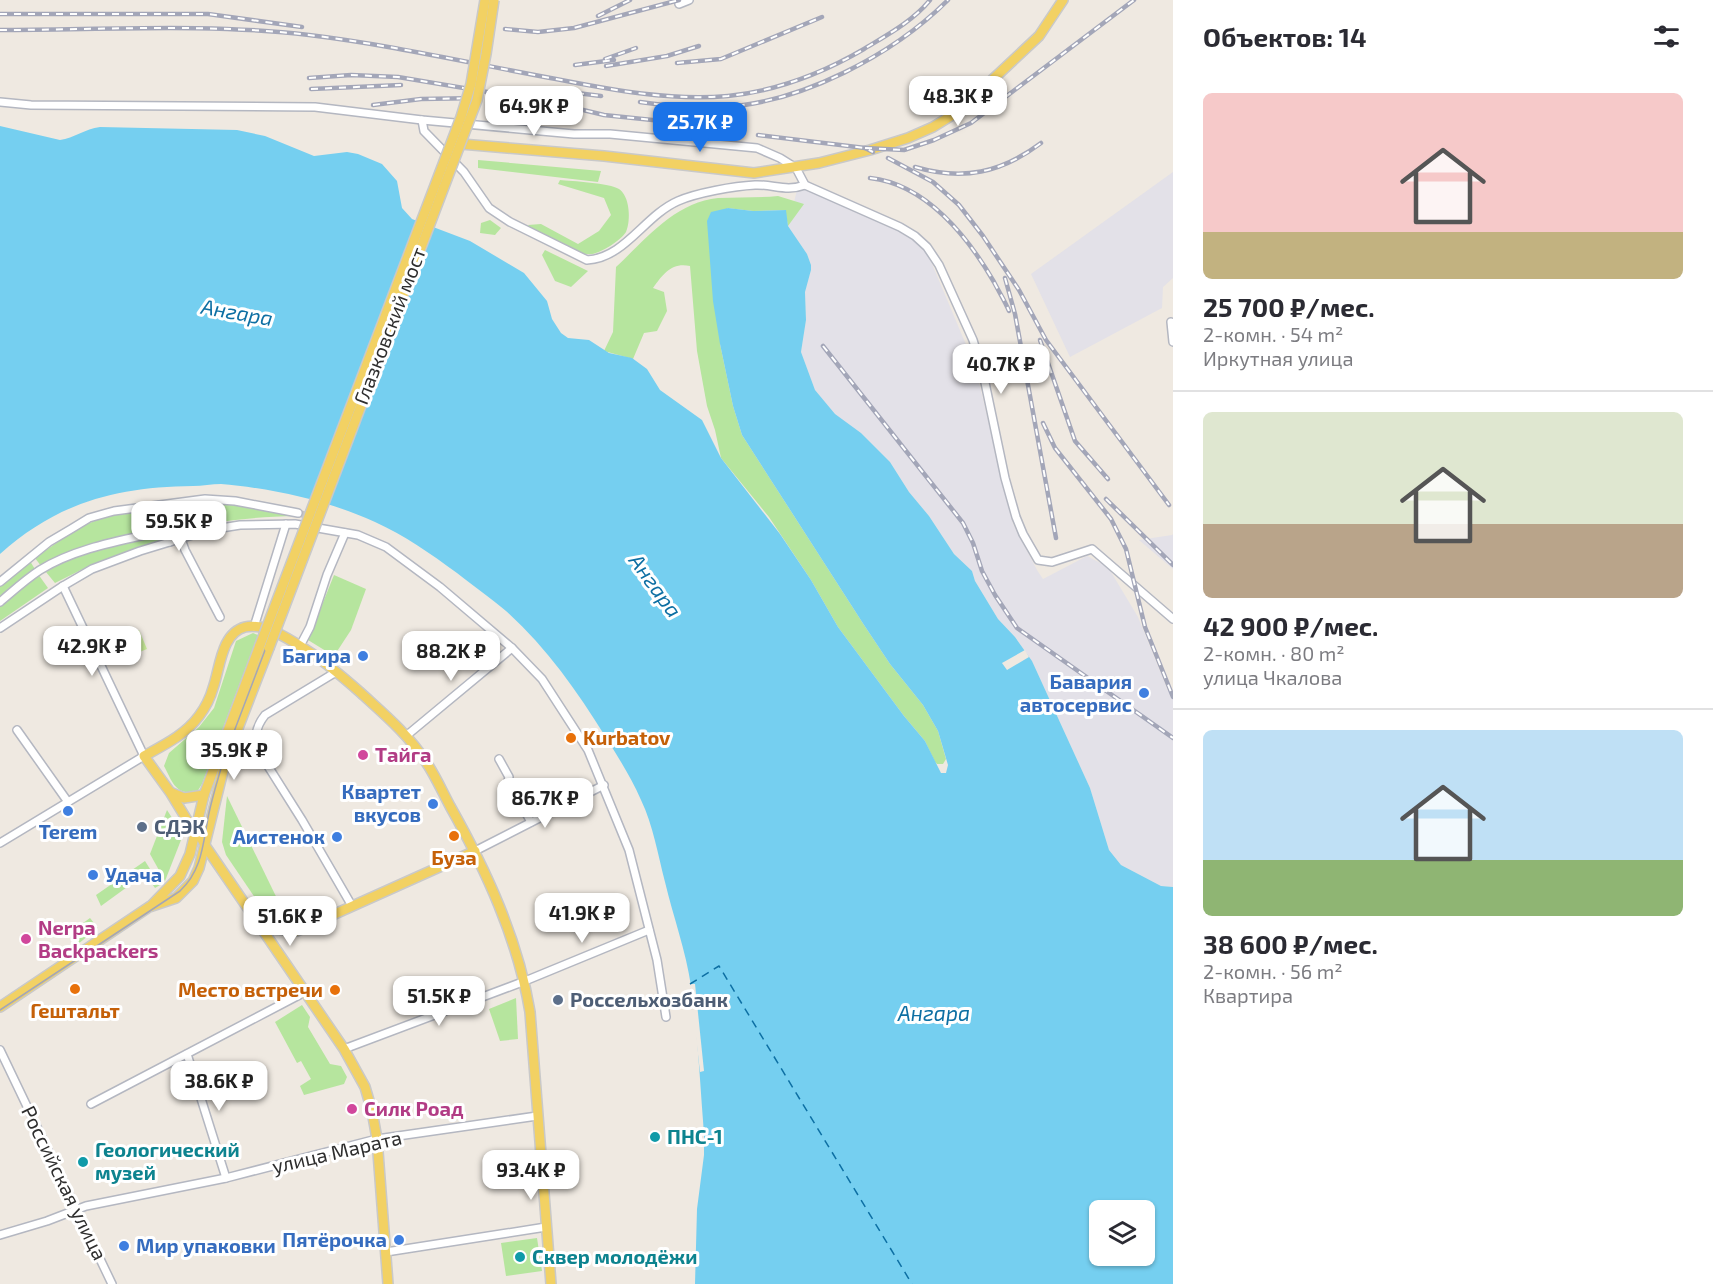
<!DOCTYPE html>
<html lang="ru">
<head>
<meta charset="utf-8">
<style>
	body { margin:0; font-family:"Exo 2",sans-serif; background:#f7f7f7; color:#2b2b33; height:100vh; display:flex; flex-direction:column; font-size:22px; white-space:nowrap }
	* { box-sizing:border-box; margin:0 }
	p { font-size:20px; color:#7c7c81 }
	.icon { flex:none; width:33px; height:33px; fill:none; stroke:currentColor; stroke-width:2; stroke-linecap:round; stroke-linejoin:round }
	.map { position:relative; flex:1; overflow:hidden }
	.sheet { display:flex; flex-direction:column; background:#fff; width:540px }
	.sheet>* { flex:none }
	.tools { position:absolute; left:1089px; top:1200px; display:grid; gap:12px }
	.tools a { display:grid; place-items:center; width:66px; height:66px; border-radius:9px; background:#fff; box-shadow:0 2px 4px #0004; font-size:30px }
	.price { position:absolute; translate:-50% -51px; padding:0 14px; border-radius:12px; background:#fff; color:#222; font-size:20px; line-height:39px; filter:drop-shadow(0 2px 3px #0008) }
	.price::after { content:''; position:absolute; left:50%; top:36px; width:18px; height:14px; margin-left:-9px; background:inherit; clip-path:polygon(0 0,100% 0,50% 100%) }
	.price.selected { background:#1a73e8; color:#fff }
	ul { padding:0; list-style:none }
	li { display:grid; align-content:center; gap:12px; height:318px; padding:0 30px }
	li+li { border-top:2px solid #e1e1e2 }
	li span { display:grid; place-items:center; height:186px; border-radius:9px; color:#555 }
	li>.icon { margin-inline-start:auto }
	span .icon { width:108px; height:108px; fill:#fffc; stroke-width:1 }
	li b { font-size:26px }
	h2 { display:flex; justify-content:space-between; align-items:center; height:72px; padding:0 30px; font-size:26px }
	main { display:flex; flex:1; min-height:0 }
	.map>svg:first-child { display:block }
	.industrial { fill:#e3e1e8 }
	.green { fill:#b6e59e }
	.pitch { fill:#c9ec9a }
	.water { fill:#75cff0; fill-rule:evenodd }
	.pier { fill:#efe9e1 }
	.lines { fill:none; stroke-linecap:round; stroke-linejoin:round }
	.ferry { stroke:#0d6fa3; stroke-width:1.5; stroke-dasharray:8 6; stroke-linecap:butt }
	.minor-tunnel { stroke:#c8c4bd; stroke-width:7; stroke-dasharray:7 3.5; stroke-linecap:butt }
	.minor-casing { stroke:#b4b7c1; stroke-width:10 }
	.major-casing { stroke:#c9c9c9; stroke-width:12 }
	.minor { stroke:#fff; stroke-width:7 }
	.major { stroke:#f2d163; stroke-width:9 }
	.tram { stroke:#a3a6b8; stroke-width:1.5 }
	.rail-casing { stroke:#a3a6b8; stroke-width:4.5 }
	.rail { stroke:#fff; stroke-width:2; stroke-dasharray:7; stroke-linecap:butt }
	.major-bridge-casing { stroke:#c9c9c9; stroke-width:12; stroke-linecap:butt }
	.major-bridge { stroke:#f2d163; stroke-width:9 }
	.shop-dot { fill:#3f7fe0; stroke:#fff; stroke-width:2 }
	.food-dot { fill:#e8710a; stroke:#fff; stroke-width:2 }
	.hotel-dot { fill:#d1479c; stroke:#fff; stroke-width:2 }
	.service-dot { fill:#5c6f8a; stroke:#fff; stroke-width:2 }
	.culture-dot { fill:#0f9aa8; stroke:#fff; stroke-width:2 }
	.labels { text-anchor:middle; stroke-width:6; stroke-linejoin:round; paint-order:stroke }
	.street-label { font-size:20px; fill:#2e2e2e; stroke:#fff }
	.shop-label { font-size:20px; font-weight:bold; fill:#366cbe; stroke:#fff; text-anchor:end }
	.food-label { font-size:20px; font-weight:bold; fill:#c56008; stroke:#fff }
	.hotel-label { font-size:20px; font-weight:bold; fill:#b23c85; stroke:#fff; text-anchor:start }
	.service-label { font-size:20px; font-weight:bold; fill:#4e5e75; stroke:#fff; text-anchor:start }
	.culture-label { font-size:20px; font-weight:bold; fill:#0d838f; stroke:#fff; text-anchor:start }
	.water-label { font-size:21px; font-style:italic; fill:#0d6fa3; stroke:#fff }
</style>
</head>
<body>
<main>
<div class="map">
<svg width="1173" height="1284" viewBox="0 0 1173 1284">
	<rect width="100%" height="100%" fill="#efe9e1"/>
	<g class="industrial">
		<path d="M1173,172V278L1163,287L1162,308L1070,357L1031,274Z"/>
		<path d="M798,186L899,229L909,235L927,252L975,366L1013,524L1037,570L1043,579L1087,556L1108,567L1138,617L1168,691H1173V887L1161,886L1121,865L1109,850L1090,788L1032,661L1015,637L998,619L975,581L972,571L954,554L929,516L909,492L890,462L861,433L834,414L815,390L801,352L806,320L805,291L811,270V265L807,254L788,226Z"/>
		<path d="M1173,534V569L1139,540L1172,535Z"/>
	</g>
	<g class="green">
		<path d="M478,160L601,171L598,182L478,168Z"/>
		<path d="M560,180C571,181 610,183 619,189C630,196 631,221 626,232C621,240 601,253 592,254C575,256 547,237 532,230L528,225L541,224L578,244L599,231L611,215L604,198L558,184Z"/>
		<path d="M778,196L804,204L788,226L785,210L753,211L727,208L720,344L733,406L742,435L864,625L890,664L923,705L938,731L946,759L943,764H937L935,762L925,741L904,716L838,627L811,580L769,517L721,458L715,430L707,406L697,351L690,266C672,262 663,274 653,288L664,292L667,311L657,331L644,333L633,359L604,351L613,332L616,267C645,240 675,202 718,198C738,197 757,198 778,196Z"/>
		<path d="M490,220L501,228L495,235L480,233L481,223Z"/>
		<path d="M545,250L588,271L571,287L555,281L542,255Z"/>
		<path d="M209,502L233,504L296,516C251,517 216,521 172,531L166,507Z"/>
		<path d="M158,507L163,527L113,538L41,566L35,558L79,527L116,513Z"/>
		<path d="M165,533L167,538L91,565L55,583L46,572L72,557Z"/>
		<path d="M30,561L36,571L0,599V585Z"/>
		<path d="M38,574L48,588L0,621V605Z"/>
		<path d="M334,575L366,589L351,630L334,656L308,640Z"/>
		<path d="M253,633L258,635L202,784L197,792C175,795 173,783 164,766L169,753L199,727L214,708L236,641Z"/>
		<path d="M227,796L287,919L272,915L262,908L226,855L222,842Z"/>
		<path d="M167,810L181,832V840L165,881L150,854Z"/>
		<path d="M145,861L160,885L155,888L145,874L101,906L96,895Z"/>
		<path d="M90,918L98,928L78,944L72,931Z"/>
		<path d="M516,998L518,1039L500,1041L489,1009Z"/>
		<path d="M302,1005L310,1017L308,1027L330,1064L341,1066L347,1077L344,1084L304,1095L300,1086L311,1079L301,1061L297,1063L275,1022Z"/>
		<path d="M537,1238L542,1271L506,1276L501,1243Z"/>
	</g>
	<path class="pitch" d="M139,630L147,649L117,661L109,643Z"/>
	<path class="water" d="M0,126L60,140C74,138 85,129 100,127L237,130L265,136L314,156L347,152L358,154L382,164L397,181L402,208L412,219L470,241L524,273L547,301L552,319L561,333L568,338L589,340L609,353L632,358L647,369L660,390L702,420L721,458L780,534L811,580L838,627L904,716L925,741L941,773H946L948,765L938,731L923,705L890,664L864,625L742,435L733,406L720,344L713,301L707,221L711,212L728,208L753,211L786,210L788,226L807,254L811,265V270L805,292L806,320L801,352L815,390L835,414L861,433L890,462L909,492L929,516L954,554L972,571L975,581L998,619L1015,637L1032,661L1090,788L1109,850L1121,865L1161,886L1173,887V1284H695L697,1209L704,1155V1134C700,1085 698,1035 691,986C686,951 673,916 665,882C658,855 653,825 641,800C631,777 618,757 605,736C577,691 546,647 506,611C491,598 473,586 457,573C431,554 404,535 375,522C330,501 270,488 221,484C212,484 202,486 193,486C117,487 58,502 0,554ZM1100,1210H1144V1256H1100Z"/>
	<g class="pier">
		<path d="M1025,650L1029,657L1007,670L1002,663Z"/>
		<path d="M690,984H695L704,1071L700,1072Z"/>
	</g>
	<g class="lines">
		<path class="ferry" d="M690,984L719,966L912,1284"/>
		<path class="minor-tunnel" d="M298,513L322,520"/>
		<defs>
			<g id="minor">
				<path d="M679,4L689,0"/>
				<path d="M0,102L31,105L315,107L422,120L574,134H610L757,148L780,158L796,168L805,185L900,227L915,236L927,247L939,265L973,340L983,373L1005,478L1016,517L1023,534L1038,560L1052,562L1092,549L1173,619"/>
				<path d="M422,120L424,131L464,172L489,208L510,222L587,260C625,258 644,216 678,201C696,193 734,186 755,185C773,184 786,192 805,185"/>
				<path d="M1171,322L1173,342"/>
				<path d="M160,505L170,542"/>
				<path d="M181,539L185,550L220,617"/>
				<path d="M0,582L49,542L71,529L89,518L114,511L205,499L235,501L298,513"/>
				<path d="M0,602C13,591 26,579 40,570C77,547 125,540 167,530"/>
				<path d="M254,627L286,524"/>
				<path d="M0,628L63,586L92,569L140,551L209,530L240,525L295,524L358,535L386,547L440,587L512,648L542,679L588,750L629,850L657,960L666,1017"/>
				<path d="M300,646L310,627L327,575L345,533"/>
				<path d="M336,672L265,715C254,729 254,740 261,755L302,820L352,906"/>
				<path d="M17,730L68,802"/>
				<path d="M406,736L512,648"/>
				<path d="M499,759L509,777L508,781L531,822"/>
				<path d="M0,843L144,756L63,586"/>
				<path d="M475,851L604,785"/>
				<path d="M344,1049L525,981L649,930"/>
				<path d="M0,1050L112,1284"/>
				<path d="M187,1054L226,1178"/>
				<path d="M91,1104L305,992"/>
				<path d="M0,1235L47,1221L86,1206L226,1178L377,1139L537,1116"/>
				<path d="M386,1252L546,1227"/>
			</g>
			<g id="major">
				<path d="M461,144L604,156L754,173L819,163L870,150L908,138L933,127L959,111L1039,36L1063,0"/>
				<path d="M172,793L184,798L204,795"/>
				<path d="M198,823V832L206,847L344,1049L365,1087L372,1111L377,1139L388,1284"/>
				<path d="M195,833L170,792L144,756C164,745 185,735 199,716C205,708 210,699 213,688C220,669 221,633 245,627C265,622 292,641 308,651C327,663 344,678 361,693C384,714 409,735 426,762C435,775 442,791 450,806C486,870 518,939 530,1012L551,1284"/>
				<path d="M151,906L180,876L190,854L204,795L260,645"/>
				<path d="M257,921L273,929L297,931L475,851"/>
				<path d="M0,1007L149,907L176,898L193,881L199,868L226,759L269,648"/>
			</g>
		</defs>
		<use href="#minor" class="minor-casing"/>
		<use href="#major" class="major-casing"/>
		<use href="#minor" class="minor"/>
		<use href="#major" class="major"/>
		<path class="tram" d="M0,1010L180,891C203,870 203,841 209,813C213,794 219,776 224,758L476,95L492,0"/>
		<defs>
			<g id="rail">
				<path d="M0,14H208L302,27"/>
				<path d="M598,16L630,0"/>
				<path d="M505,29L538,32L574,28L679,0"/>
				<path d="M0,30C102,30 208,23 309,35C392,45 474,64 556,79C612,90 671,101 728,96C776,91 823,73 864,49C887,35 913,21 930,0"/>
				<path d="M605,59L636,48"/>
				<path d="M677,63L721,59L822,17"/>
				<path d="M575,65L614,60"/>
				<path d="M606,66L667,56L699,46"/>
				<path d="M309,78L351,75L398,77L554,103L604,115L662,121"/>
				<path d="M311,89L401,85"/>
				<path d="M577,93L601,96"/>
				<path d="M640,102C667,106 695,108 723,107C801,103 893,55 948,0"/>
				<path d="M373,105L421,99L480,98"/>
				<path d="M758,135L865,148L873,152"/>
				<path d="M865,148L904,150L934,140L971,123L1134,0"/>
				<path d="M888,158L933,182L959,205L983,236L1019,290L1046,340L1169,505"/>
				<path d="M915,167C963,181 1001,173 1041,143"/>
				<path d="M870,178C926,184 968,237 994,282C999,292 1005,301 1009,311"/>
				<path d="M1005,278L1015,314L1056,538"/>
				<path d="M1040,340L1075,441L1108,479"/>
				<path d="M823,346L963,523L973,543L982,571L995,595L1017,628L1173,738"/>
				<path d="M1043,423L1055,448L1111,519L1126,549L1145,627L1173,697"/>
				<path d="M1106,499L1173,565"/>
			</g>
		</defs>
		<use href="#rail" class="rail-casing"/>
		<use href="#rail" class="rail"/>
		<defs>
			<g id="major-bridge">
				<path d="M260,645L461,117L471,84L485,0"/>
				<path d="M269,648L477,100L486,54L494,0"/>
			</g>
		</defs>
		<use href="#major-bridge" class="major-bridge-casing"/>
		<use href="#major-bridge" class="major-bridge"/>
	</g>
	<g class="shop-dot">
		<circle cx="363" cy="656" r="6"/>
		<circle cx="1144" cy="693" r="6"/>
		<circle cx="433" cy="804" r="6"/>
		<circle cx="68" cy="811" r="6"/>
		<circle cx="337" cy="837" r="6"/>
		<circle cx="93" cy="875" r="6"/>
		<circle cx="399" cy="1240" r="6"/>
		<circle cx="124" cy="1246" r="6"/>
	</g>
	<g class="food-dot">
		<circle cx="571" cy="738" r="6"/>
		<circle cx="454" cy="836" r="6"/>
		<circle cx="75" cy="989" r="6"/>
		<circle cx="335" cy="990" r="6"/>
	</g>
	<g class="hotel-dot">
		<circle cx="363" cy="755" r="6"/>
		<circle cx="26" cy="939" r="6"/>
		<circle cx="352" cy="1109" r="6"/>
	</g>
	<g class="service-dot">
		<circle cx="142" cy="827" r="6"/>
		<circle cx="558" cy="1000" r="6"/>
	</g>
	<g class="culture-dot">
		<circle cx="655" cy="1137" r="6"/>
		<circle cx="83" cy="1162" r="6"/>
		<circle cx="520" cy="1257" r="6"/>
	</g>
	<g class="labels">
		<g class="street-label">
			<text transform="translate(390 326) rotate(-69)" y="7">Глазковский мост</text>
			<text transform="translate(337 1152) rotate(-13)" y="7">улица Марата</text>
			<text transform="translate(64 1183) rotate(64)" y="7">Российская улица</text>
		</g>
		<g class="shop-label">
			<text x="351" y="663">Багира</text>
			<text x="1132" y="689">Бавария<tspan x="1132" dy="23">автосервис</tspan></text>
			<text x="421" y="799">Квартет<tspan x="421" dy="23">вкусов</tspan></text>
			<text x="68" y="839" text-anchor="middle">Terem</text>
			<text x="325" y="844">Аистенок</text>
			<text x="105" y="882" text-anchor="start">Удача</text>
			<text x="387" y="1247">Пятёрочка</text>
			<text x="136" y="1253" text-anchor="start">Мир упаковки</text>
		</g>
		<g class="food-label">
			<text x="583" y="745" text-anchor="start">Kurbatov</text>
			<text x="454" y="865">Буза</text>
			<text x="323" y="997" text-anchor="end">Место встречи</text>
			<text x="75" y="1018">Гештальт</text>
		</g>
		<g class="hotel-label">
			<text x="375" y="762">Тайга</text>
			<text x="38" y="935">Nerpa<tspan x="38" dy="23">Backpackers</tspan></text>
			<text x="364" y="1116">Силк Роад</text>
		</g>
		<g class="service-label">
			<text x="154" y="834">СДЭК</text>
			<text x="570" y="1007">Россельхозбанк</text>
		</g>
		<g class="culture-label">
			<text x="667" y="1144">ПНС-1</text>
			<text x="95" y="1157">Геологический<tspan x="95" dy="23">музей</tspan></text>
			<text x="532" y="1264">Сквер молодёжи</text>
		</g>
		<g class="water-label">
			<text transform="translate(237 313) rotate(10)" y="7">Ангара</text>
			<text transform="translate(655 586) rotate(54)" y="7">Ангара</text>
			<text x="934" y="1021">Ангара</text>
		</g>
	</g>
</svg>
<div class="tools">
<a><svg class="icon" aria-label="layers" viewBox="0 0 24 24"><path d="M12 4l9 5-9 5-9-5zM3 14l9 5 9-5"/></svg></a>
</div>
<b class="price" style="left:958px;top:127px">48.3K ₽</b>
<b class="price" style="left:534px;top:137px">64.9K ₽</b>
<b class="price selected" style="left:700px;top:153px">25.7K ₽</b>
<b class="price" style="left:1001px;top:395px">40.7K ₽</b>
<b class="price" style="left:179px;top:552px">59.5K ₽</b>
<b class="price" style="left:92px;top:677px">42.9K ₽</b>
<b class="price" style="left:451px;top:682px">88.2K ₽</b>
<b class="price" style="left:234px;top:781px">35.9K ₽</b>
<b class="price" style="left:545px;top:829px">86.7K ₽</b>
<b class="price" style="left:582px;top:944px">41.9K ₽</b>
<b class="price" style="left:290px;top:947px">51.6K ₽</b>
<b class="price" style="left:439px;top:1027px">51.5K ₽</b>
<b class="price" style="left:219px;top:1112px">38.6K ₽</b>
<b class="price" style="left:531px;top:1201px">93.4K ₽</b>
</div>
<section class="sheet">
<h2>Объектов: 14<svg class="icon" aria-label="filters" viewBox="0 0 24 24"><path d="M4 7h16M4 17h16"/><circle cx="9" cy="7" r="2"/><circle cx="15" cy="17" r="2"/></svg></h2>
<ul>
<li><span style="background:linear-gradient(#f6c9c9 75%,#c2b280 0)"><svg class="icon" aria-label="home" viewBox="0 0 24 24"><path d="M3 11l9-7 9 7M6 9v11h12V9"/></svg></span><div><b>25 700 ₽/мес.</b><p>2-комн. · 54 m²</p><p>Иркутная улица</p></div></li>
<li><span style="background:linear-gradient(#dfe7d0 60%,#b9a48a 0)"><svg class="icon" aria-label="home" viewBox="0 0 24 24"><path d="M3 11l9-7 9 7M6 9v11h12V9"/></svg></span><div><b>42 900 ₽/мес.</b><p>2-комн. · 80 m²</p><p>улица Чкалова</p></div></li>
<li><span style="background:linear-gradient(#bfe0f5 70%,#8fb573 0)"><svg class="icon" aria-label="home" viewBox="0 0 24 24"><path d="M3 11l9-7 9 7M6 9v11h12V9"/></svg></span><div><b>38 600 ₽/мес.</b><p>2-комн. · 56 m²</p><p>Квартира</p></div></li>
</ul>
</section>
</main>
</body>
</html>
